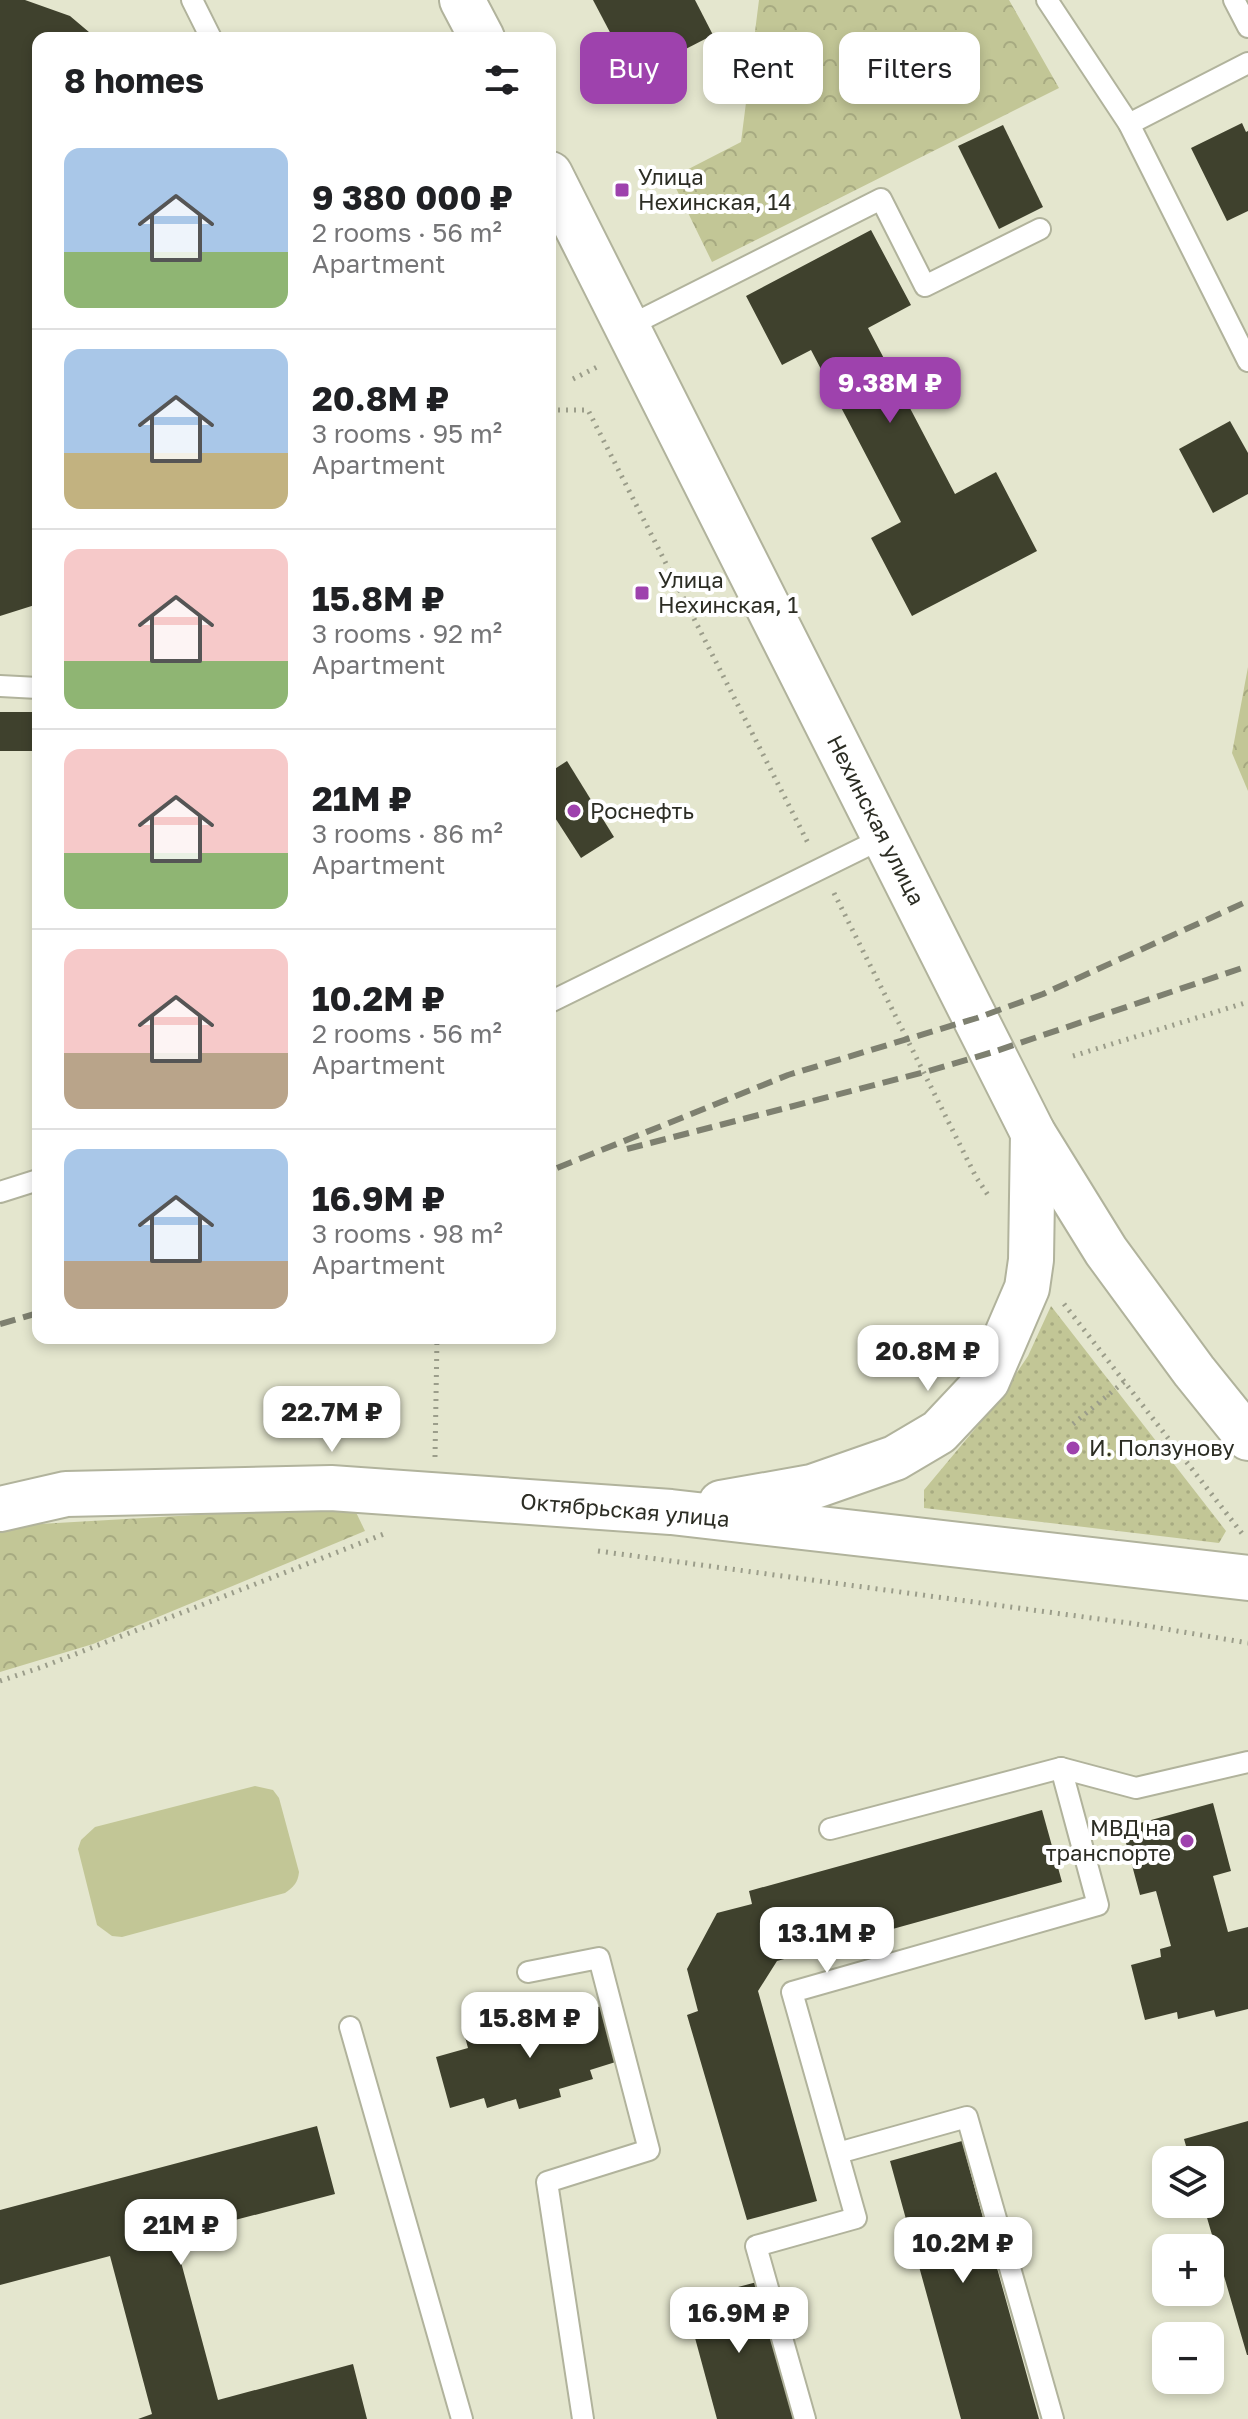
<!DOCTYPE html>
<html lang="en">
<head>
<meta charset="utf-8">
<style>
	body { margin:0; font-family:"Golos Text",sans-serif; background:#f2f2f2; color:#202124; height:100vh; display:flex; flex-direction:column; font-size:30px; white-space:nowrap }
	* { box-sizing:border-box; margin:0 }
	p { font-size:26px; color:#757577 }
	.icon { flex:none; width:44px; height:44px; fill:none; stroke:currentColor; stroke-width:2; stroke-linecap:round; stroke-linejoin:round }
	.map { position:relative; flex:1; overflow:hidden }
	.sheet { position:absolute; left:32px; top:32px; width:524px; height:1312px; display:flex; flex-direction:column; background:#fff; border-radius:16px; box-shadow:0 4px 12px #0003 }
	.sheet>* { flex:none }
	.top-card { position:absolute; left:580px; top:32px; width:548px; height:72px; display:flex; gap:16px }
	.tools { position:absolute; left:1152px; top:2146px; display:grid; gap:16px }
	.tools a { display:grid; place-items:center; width:72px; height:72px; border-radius:16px; background:#fff; box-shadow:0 4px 12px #0003; font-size:40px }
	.price { position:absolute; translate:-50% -68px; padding:0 18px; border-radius:16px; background:#fff; color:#222; font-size:26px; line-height:52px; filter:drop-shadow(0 2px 4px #0008) }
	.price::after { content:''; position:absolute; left:50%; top:48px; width:24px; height:18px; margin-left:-12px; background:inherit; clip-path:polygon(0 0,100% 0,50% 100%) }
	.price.on { background:#9e42ad; color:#fff }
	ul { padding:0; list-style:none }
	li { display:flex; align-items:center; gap:24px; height:200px; padding:0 32px }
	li+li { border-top:2px solid #e0e0e0 }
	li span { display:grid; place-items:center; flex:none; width:224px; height:160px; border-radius:16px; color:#555 }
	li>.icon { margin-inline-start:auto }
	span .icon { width:96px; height:96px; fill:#fffc; stroke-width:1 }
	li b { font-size:34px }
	h2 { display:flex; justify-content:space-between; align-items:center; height:96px; padding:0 32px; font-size:34px }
	.tag { padding:0 28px; border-radius:16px; background:#fff; box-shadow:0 4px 12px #0003; font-size:28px; line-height:72px }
	.tag.on { background:#9e42ad; color:#fff }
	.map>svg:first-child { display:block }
	.grass { fill:url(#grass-dots) }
	.park { fill:url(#park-crowns) }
	.pitch { fill:#c2c696 }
	.building { fill:#3f412d }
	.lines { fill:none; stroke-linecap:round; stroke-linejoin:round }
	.service-casing { stroke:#b1b39c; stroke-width:24 }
	.secondary-casing { stroke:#b1b39c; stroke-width:48 }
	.primary-casing { stroke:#b1b39c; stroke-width:48 }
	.path { stroke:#9b9d8a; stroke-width:5; stroke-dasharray:2 6; stroke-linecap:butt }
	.service { stroke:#fff; stroke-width:20 }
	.secondary { stroke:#fff; stroke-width:44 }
	.primary { stroke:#fff; stroke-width:44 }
	.rail { stroke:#7e8070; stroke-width:6; stroke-dasharray:16 8; stroke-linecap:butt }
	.poi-dot { fill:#9e42ad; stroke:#fff; stroke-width:3 }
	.labels { text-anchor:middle; stroke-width:8; stroke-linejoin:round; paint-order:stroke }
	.poi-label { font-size:22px; fill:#2c2d24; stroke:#fff; text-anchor:start }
	.street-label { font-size:22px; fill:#2c2d24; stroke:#fff }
</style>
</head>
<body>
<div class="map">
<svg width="1248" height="2419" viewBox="0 0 1248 2419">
	<defs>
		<pattern id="grass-dots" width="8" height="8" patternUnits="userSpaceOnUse" patternTransform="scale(2)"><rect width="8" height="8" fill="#c2c696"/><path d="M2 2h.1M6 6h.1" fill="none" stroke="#a7aa81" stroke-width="1.8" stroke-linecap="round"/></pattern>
		<pattern id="park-crowns" width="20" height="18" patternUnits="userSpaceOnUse" patternTransform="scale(2)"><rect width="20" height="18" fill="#c2c696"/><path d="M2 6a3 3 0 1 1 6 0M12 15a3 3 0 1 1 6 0" fill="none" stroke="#a7aa81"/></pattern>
	</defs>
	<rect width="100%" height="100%" fill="#e4e6ce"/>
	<path class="grass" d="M1051,1306L1226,1531L1219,1543L924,1508V1490L995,1405L1028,1356Z"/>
	<g class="park">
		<path d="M759,0H1009L1059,88L712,262L671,178L741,142Z"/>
		<path d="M1248,667V791L1232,753Z"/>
		<path d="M353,1506L365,1531L93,1644L0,1672V1531L22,1525Z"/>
	</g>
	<path class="pitch" d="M255,1786L273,1790L279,1798L299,1872C298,1882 294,1887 285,1893L122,1937L112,1936L97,1925L78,1849L81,1840L95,1827Z"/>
	<g class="building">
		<path d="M0,0H25L70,16L96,38H38V604L0,616Z"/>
		<path d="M593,0H695L713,35L633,76Z"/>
		<path d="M1242,123L1246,132L1248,131V211L1227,221L1191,148Z"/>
		<path d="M1003,125L1043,207L999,229L958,146Z"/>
		<path d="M871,230L911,305L868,328L955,494L996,472L1037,551L912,616L871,538L901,522L811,350L782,365L746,296Z"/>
		<path d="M1230,421L1248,453V494L1213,513L1179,449Z"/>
		<rect x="0" y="712" width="38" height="39"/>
		<path d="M567,761L614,837L581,858L550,810V772Z"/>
		<path d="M1213,1803L1231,1871L1213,1876L1228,1932L1248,1927V2009L1216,2017L1214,2010L1178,2019L1177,2012L1145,2020L1131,1965L1161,1957L1160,1949L1171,1946L1156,1891L1140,1895L1122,1828Z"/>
		<path d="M1042,1810L1062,1882L777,1961L758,1991L817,2201L747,2220L687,2015L698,2011L687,1969L717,1913L752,1904L749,1891Z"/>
		<path d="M605,2005L622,2060L590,2070L593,2079L559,2089L561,2097L519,2109L516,2099L487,2108L484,2098L450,2108L436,2057L468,2048L465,2037L500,2027L503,2037L537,2027L534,2017L569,2007L571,2015Z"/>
		<path d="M1248,2121V2355H1247L1203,2204H1210V2160H1190L1184,2139Z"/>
		<path d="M317,2126L335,2194L174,2236L218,2400L353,2364L367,2419H138L152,2414L110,2256L0,2285V2210Z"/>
		<path d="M962,2141L975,2189L1039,2419H961L890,2161Z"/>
		<path d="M757,2282L794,2419H717L685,2301Z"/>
	</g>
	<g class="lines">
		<defs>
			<g id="service">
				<path d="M192,0L211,38"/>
				<path d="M1047,0L1129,124L1248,361"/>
				<path d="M1234,0L1248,27"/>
				<path d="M1129,124L1248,63"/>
				<path d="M627,327L881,199L925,286L1040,229"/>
				<path d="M0,686L38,688"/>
				<path d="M550,1002L885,837"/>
				<path d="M0,1192L38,1180"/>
				<path d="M830,1829L1061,1768L1136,1788L1248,1762"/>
				<path d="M528,1972L599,1958L649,2150L547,2182L583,2419"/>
				<path d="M350,2027L462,2419"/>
				<path d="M838,2153L967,2117L1053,2419"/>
				<path d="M805,2419L756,2246L856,2218L792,1992L1098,1905L1061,1768"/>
			</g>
			<g id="secondary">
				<path d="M721,1503L812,1487L895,1458L939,1432L987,1381L1027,1288L1031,1260L1033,1133"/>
				<path d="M0,1509L66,1494L331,1488L671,1512L1248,1578"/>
			</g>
			<g id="primary">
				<path d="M462,0L482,38"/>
				<path d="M550,174L1033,1133L1106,1251L1194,1371L1248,1438"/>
			</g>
		</defs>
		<use href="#service" class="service-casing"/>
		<use href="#secondary" class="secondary-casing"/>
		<use href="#primary" class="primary-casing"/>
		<g class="path">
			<path d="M573,379L601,365"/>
			<path d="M550,410H588L809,845"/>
			<path d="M834,893L976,1177L990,1198"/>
			<path d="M1073,1056L1248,1002"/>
			<path d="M1064,1304L1244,1536"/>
			<path d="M1073,1424L1125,1381"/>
			<path d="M435,1457L437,1338"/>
			<path d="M598,1551L1136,1624L1248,1643"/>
			<path d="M0,1681L42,1667L384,1534"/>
		</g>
		<use href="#service" class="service"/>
		<use href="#secondary" class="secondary"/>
		<use href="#primary" class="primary"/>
		<g class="rail">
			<path d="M627,1149L925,1072L993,1052L1248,966"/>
			<path d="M557,1168L788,1075L977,1018L1043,994L1248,901"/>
			<path d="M0,1324L38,1313"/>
		</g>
	</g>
	<g class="poi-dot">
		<rect x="614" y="182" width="16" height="16" rx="4"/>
		<rect x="634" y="585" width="16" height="16" rx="4"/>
		<circle cx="574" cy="811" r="8"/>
		<circle cx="1073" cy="1448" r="8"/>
		<circle cx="1187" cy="1841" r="8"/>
	</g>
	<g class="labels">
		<g class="poi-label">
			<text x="638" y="185">Улица<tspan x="638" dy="25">Нехинская, 14</tspan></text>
			<text x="658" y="588">Улица<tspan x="658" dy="25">Нехинская, 1</tspan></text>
			<text x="590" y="819">Роснефть</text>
			<text x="1089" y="1456">И. Ползунову</text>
			<text x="1171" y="1836" text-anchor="end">МВД на<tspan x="1171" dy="25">транспорте</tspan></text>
		</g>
		<g class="street-label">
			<text transform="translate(876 820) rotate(63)" y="8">Нехинская улица</text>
			<text transform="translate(625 1510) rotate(5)" y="8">Октябрьская улица</text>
		</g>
	</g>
</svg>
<div class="tools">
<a><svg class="icon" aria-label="layers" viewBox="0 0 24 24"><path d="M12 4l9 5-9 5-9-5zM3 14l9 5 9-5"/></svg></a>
<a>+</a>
<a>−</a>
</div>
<b class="price on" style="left:890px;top:425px">9.38M ₽</b>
<b class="price" style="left:928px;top:1393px">20.8M ₽</b>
<b class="price" style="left:332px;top:1454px">22.7M ₽</b>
<b class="price" style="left:827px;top:1975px">13.1M ₽</b>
<b class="price" style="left:530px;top:2060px">15.8M ₽</b>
<b class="price" style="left:181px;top:2267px">21M ₽</b>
<b class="price" style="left:963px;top:2285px">10.2M ₽</b>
<b class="price" style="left:739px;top:2355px">16.9M ₽</b>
<div class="top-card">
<a class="tag on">Buy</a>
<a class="tag">Rent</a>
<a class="tag">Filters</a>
</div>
<section class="sheet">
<h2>8 homes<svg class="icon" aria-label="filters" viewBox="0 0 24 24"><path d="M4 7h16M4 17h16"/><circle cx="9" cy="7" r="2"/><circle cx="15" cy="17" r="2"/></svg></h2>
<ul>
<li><span style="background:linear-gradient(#a9c7e8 65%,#8fb573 0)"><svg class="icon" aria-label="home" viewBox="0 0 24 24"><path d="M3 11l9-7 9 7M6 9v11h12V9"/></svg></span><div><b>9 380 000 ₽</b><p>2 rooms · 56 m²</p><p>Apartment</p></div></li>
<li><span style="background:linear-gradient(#a9c7e8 65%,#c2b280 0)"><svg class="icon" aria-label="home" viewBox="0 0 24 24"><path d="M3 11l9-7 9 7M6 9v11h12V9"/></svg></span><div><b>20.8M ₽</b><p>3 rooms · 95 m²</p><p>Apartment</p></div></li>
<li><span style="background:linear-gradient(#f6c9c9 70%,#8fb573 0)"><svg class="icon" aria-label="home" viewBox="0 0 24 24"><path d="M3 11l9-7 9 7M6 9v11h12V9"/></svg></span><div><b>15.8M ₽</b><p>3 rooms · 92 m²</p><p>Apartment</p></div></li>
<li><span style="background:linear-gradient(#f6c9c9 65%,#8fb573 0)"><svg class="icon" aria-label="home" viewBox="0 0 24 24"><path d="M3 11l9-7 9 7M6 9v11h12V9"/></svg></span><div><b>21M ₽</b><p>3 rooms · 86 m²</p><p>Apartment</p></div></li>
<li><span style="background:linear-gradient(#f6c9c9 65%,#b9a48a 0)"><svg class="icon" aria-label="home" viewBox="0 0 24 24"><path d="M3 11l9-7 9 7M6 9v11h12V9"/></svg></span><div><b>10.2M ₽</b><p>2 rooms · 56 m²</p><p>Apartment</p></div></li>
<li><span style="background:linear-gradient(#a9c7e8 70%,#b9a48a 0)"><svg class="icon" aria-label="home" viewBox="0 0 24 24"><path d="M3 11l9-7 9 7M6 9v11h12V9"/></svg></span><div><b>16.9M ₽</b><p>3 rooms · 98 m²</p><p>Apartment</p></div></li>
</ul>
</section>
</div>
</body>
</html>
